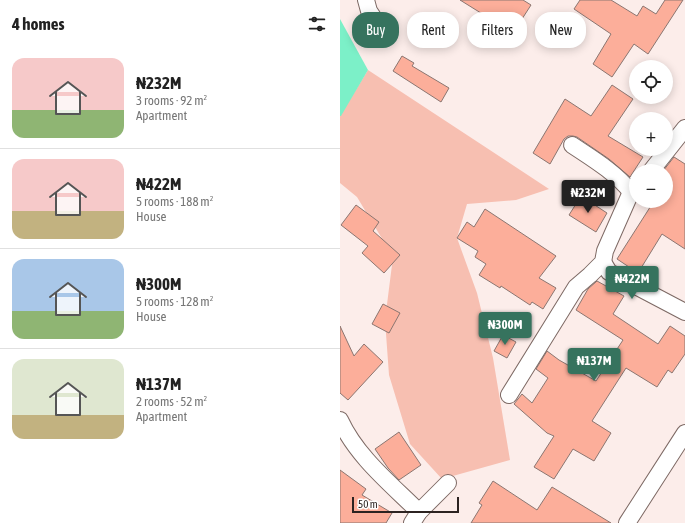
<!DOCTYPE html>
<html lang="en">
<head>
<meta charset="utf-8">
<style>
	body { margin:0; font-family:"Asap Condensed",sans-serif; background:#f2f2f2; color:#222; height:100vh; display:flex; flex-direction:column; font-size:15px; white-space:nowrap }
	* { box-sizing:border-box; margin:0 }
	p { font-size:13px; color:#767676 }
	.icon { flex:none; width:22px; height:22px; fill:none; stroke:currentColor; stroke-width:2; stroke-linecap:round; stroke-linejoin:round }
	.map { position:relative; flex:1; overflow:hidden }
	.drawer { display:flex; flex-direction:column; background:#fff; width:340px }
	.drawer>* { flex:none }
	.banner { position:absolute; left:12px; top:12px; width:273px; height:36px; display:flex; gap:8px }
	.buttons { position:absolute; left:289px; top:60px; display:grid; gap:8px }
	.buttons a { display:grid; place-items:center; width:44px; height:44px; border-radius:50%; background:#fff; box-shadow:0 2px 10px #0003; font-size:20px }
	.scale { position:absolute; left:12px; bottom:10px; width:107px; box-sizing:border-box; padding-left:4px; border:2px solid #2c2321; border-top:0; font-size:11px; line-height:14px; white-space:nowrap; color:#2c2321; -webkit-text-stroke:3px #fff; paint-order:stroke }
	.price { position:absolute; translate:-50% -34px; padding:0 9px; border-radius:4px; background:#36735e; color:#fff; font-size:13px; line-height:26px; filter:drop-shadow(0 1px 2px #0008) }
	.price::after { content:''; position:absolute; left:50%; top:24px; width:12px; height:9px; margin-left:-6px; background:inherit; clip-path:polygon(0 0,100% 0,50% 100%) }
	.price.selected { background:#222; color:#fff }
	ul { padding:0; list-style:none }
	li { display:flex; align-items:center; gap:12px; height:100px; padding:0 12px }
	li+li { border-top:1px solid #e0e0e0 }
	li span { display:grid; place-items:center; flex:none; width:112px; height:80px; border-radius:12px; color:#555 }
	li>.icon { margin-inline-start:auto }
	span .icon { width:48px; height:48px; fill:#fffc; stroke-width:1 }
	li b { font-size:17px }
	h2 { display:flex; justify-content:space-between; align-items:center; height:48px; padding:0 12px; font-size:17px }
	.pill { padding:0 14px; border-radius:16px; background:#fff; box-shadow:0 2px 10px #0003; font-size:14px; line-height:36px }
	.pill.selected { background:#36735e; color:#fff }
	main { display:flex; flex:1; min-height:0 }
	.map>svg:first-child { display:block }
	.green { fill:#f7bfb1 }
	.water { fill:#7cf0c8 }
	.building { fill:#fcae9a; stroke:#8b7671 }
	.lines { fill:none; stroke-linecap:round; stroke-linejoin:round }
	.street-casing { stroke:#7d6964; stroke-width:18 }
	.street { stroke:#fff; stroke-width:16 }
</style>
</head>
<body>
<main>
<section class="drawer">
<h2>4 homes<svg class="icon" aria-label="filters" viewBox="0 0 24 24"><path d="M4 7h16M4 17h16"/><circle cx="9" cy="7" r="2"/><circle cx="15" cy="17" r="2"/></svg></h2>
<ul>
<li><span style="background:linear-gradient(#f6c9c9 65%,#8fb573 0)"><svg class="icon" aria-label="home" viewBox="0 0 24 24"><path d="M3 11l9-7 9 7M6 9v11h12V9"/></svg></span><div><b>₦232M</b><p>3 rooms · 92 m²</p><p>Apartment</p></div></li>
<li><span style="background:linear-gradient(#f6c9c9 65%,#c2b280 0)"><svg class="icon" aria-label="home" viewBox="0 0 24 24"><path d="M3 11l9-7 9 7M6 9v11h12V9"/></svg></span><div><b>₦422M</b><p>5 rooms · 188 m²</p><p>House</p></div></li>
<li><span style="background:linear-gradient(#a9c7e8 65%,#8fb573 0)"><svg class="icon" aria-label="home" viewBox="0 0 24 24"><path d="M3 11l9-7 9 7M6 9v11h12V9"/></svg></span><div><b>₦300M</b><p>5 rooms · 128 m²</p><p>House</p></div></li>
<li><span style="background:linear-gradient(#dfe7d0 70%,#c2b280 0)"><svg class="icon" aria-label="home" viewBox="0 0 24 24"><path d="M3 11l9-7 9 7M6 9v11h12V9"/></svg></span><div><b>₦137M</b><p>2 rooms · 52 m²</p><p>Apartment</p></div></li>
</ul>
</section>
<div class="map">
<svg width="345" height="523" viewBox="0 0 345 523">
	<rect width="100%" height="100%" fill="#fcedea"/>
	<path class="green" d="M28,70L209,189L176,200L127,204L117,238L137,293L153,358L170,460L102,479L70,444L49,375L45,320L53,257L17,197L0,183V116Z"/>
	<path class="water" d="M0,19L28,70L1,116H0Z"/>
	<g class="building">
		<path d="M120,0H183L191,5L173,33Z"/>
		<path d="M240,0H271L297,16L303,6L316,14L325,0H343L308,54L294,44L272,77L253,64L271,34L234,9Z"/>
		<path d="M62,56L74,63L72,66L109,88L101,102L53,71Z"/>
		<path d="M272,85L293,99L268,136L303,157L290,177L269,159L237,137L233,136H228L224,139L210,164L193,153L225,99L251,116Z"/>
		<path d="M334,157L345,164V249L322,234L298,273L277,259L314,201H326V171H323Z"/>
		<path d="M241,196L267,213L256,232L229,215Z"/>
		<path d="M16,205L39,222L33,231L60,255L44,273L22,253L28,246L1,225Z"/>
		<path d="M145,209L216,256L199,278L216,288L203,309L192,302L190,305L161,286L160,288L139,275L146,264L135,257L138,251L117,238L127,222L134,227Z"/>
		<path d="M257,281L284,296L273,314L318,344L330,326L345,336V354L332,373L328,370L317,387L286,368L252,421L271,433L254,461L233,449L214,479L194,467L214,436L207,433L174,404L182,394L192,403L208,378L196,369L207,351L219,360L256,381L283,340L236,310L248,289Z"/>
		<path d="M43,304L60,313L49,333L32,324Z"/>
		<path d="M0,326L14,356L24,344L43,362L8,400L0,393Z"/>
		<path d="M163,335L176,342L167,358L154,351Z"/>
		<path d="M59,432L81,465L59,480L48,468L35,449Z"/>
		<path d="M0,470L26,489L22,495L52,513L46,523H0Z"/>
		<path d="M153,481L197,510L212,487L271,523H131L142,505L139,503Z"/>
	</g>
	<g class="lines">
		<defs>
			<g id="street">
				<path d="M26,0L29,11L41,29"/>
				<path d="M232,145C253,159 275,172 291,192"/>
				<path d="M311,171L345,128"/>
				<path d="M263,262L269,272L345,312"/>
				<path d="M169,395L236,287L250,275L263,262L265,251L291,192L296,187"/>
				<path d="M0,420C17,457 51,484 79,512"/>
				<path d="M72,523L79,512L108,483"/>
				<path d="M287,523L345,433"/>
			</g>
		</defs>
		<use href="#street" class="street-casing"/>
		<use href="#street" class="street"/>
	</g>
</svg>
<div class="buttons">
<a><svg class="icon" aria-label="locate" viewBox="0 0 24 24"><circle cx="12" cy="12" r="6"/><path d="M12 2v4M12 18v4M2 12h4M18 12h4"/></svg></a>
<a>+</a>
<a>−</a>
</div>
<div class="scale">50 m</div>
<b class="price selected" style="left:248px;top:214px">₦232M</b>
<b class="price" style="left:292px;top:300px">₦422M</b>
<b class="price" style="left:165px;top:346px">₦300M</b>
<b class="price" style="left:254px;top:382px">₦137M</b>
<div class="banner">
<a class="pill selected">Buy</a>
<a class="pill">Rent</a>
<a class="pill">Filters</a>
<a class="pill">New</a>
</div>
</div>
</main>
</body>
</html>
